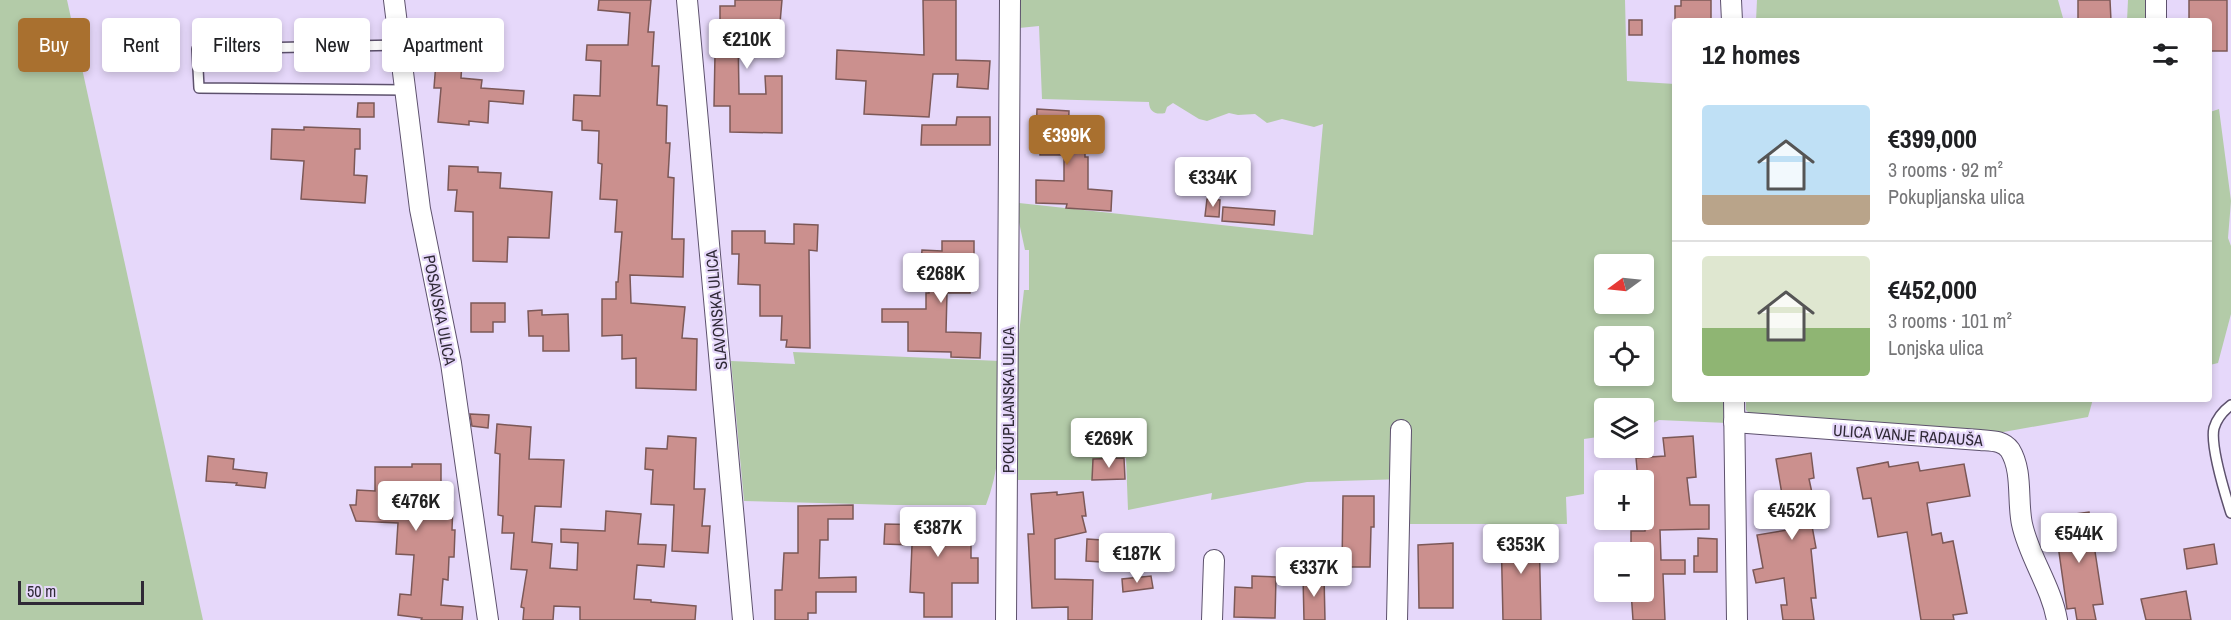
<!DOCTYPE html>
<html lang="en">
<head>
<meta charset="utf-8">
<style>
	body { margin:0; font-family:"Archivo Narrow",sans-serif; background:#f2f2f2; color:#202124; height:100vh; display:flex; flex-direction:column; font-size:22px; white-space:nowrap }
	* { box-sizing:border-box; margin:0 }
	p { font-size:20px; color:#757577 }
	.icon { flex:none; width:33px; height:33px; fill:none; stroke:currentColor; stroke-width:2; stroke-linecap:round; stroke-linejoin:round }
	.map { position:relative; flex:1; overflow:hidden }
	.details { position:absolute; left:1672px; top:18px; width:540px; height:384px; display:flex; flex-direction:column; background:#fff; border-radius:6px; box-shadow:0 3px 9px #0003 }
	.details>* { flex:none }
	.hud { position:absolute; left:18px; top:18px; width:570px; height:54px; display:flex; gap:12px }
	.needle { width:39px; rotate:255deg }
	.tools { position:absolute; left:1594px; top:254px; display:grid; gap:12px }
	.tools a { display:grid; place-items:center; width:60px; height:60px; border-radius:6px; background:#fff; box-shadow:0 3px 9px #0003; font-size:30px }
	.scale { position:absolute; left:18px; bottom:15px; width:126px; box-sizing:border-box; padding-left:6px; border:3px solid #2f2936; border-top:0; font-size:16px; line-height:21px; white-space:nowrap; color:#2f2936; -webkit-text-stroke:4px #e6d8fa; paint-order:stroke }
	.price { position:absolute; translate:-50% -51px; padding:0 14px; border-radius:6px; background:#fff; color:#222; font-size:20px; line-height:39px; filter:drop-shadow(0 2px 3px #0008) }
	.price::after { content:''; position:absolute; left:50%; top:36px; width:18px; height:14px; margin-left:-9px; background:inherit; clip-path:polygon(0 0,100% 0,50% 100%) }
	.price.on { background:#a9702f; color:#fff }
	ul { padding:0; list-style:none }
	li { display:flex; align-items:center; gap:18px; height:150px; padding:0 30px }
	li+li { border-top:2px solid #e0e0e0 }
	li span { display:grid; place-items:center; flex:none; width:168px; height:120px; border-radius:6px; color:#555 }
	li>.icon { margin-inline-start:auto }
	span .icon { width:72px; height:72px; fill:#fffc; stroke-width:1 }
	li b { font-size:26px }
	h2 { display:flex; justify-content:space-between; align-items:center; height:72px; padding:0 30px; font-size:26px }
	.chip { padding:0 21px; border-radius:6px; background:#fff; box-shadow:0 3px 9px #0003; font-size:21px; line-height:54px }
	.chip.on { background:#a9702f; color:#fff }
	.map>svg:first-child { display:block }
	.green { fill:#b3cba8; fill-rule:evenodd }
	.building { fill:#cb908e; stroke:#7c5857; stroke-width:1.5 }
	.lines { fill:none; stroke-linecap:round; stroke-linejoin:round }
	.lane-casing { stroke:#5d516d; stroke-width:12 }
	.street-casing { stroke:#5d516d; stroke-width:22 }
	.lane { stroke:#fff; stroke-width:9 }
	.street { stroke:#fff; stroke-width:20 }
	.labels { text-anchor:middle; stroke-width:4.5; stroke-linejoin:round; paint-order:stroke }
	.street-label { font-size:16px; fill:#2f2936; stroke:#e6d8fa }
</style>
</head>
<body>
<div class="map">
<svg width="2231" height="620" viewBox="0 0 2231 620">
	<rect width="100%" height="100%" fill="#e6d8fa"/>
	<g class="green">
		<path d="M0,0H67L203,620H0Z"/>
		<path d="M1020,0H1625L1627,81L1675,84L1676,399H1726L1727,423L1659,420L1644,428V408H1605V436L1584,439V494L1566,497L1567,524H1408L1404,479L1307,482L1211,500L1212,493L1128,510L1126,458L1093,459L1092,480H1018L1017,351L1024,290H1029V250H1025L1017,213L1019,203L1313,235L1323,124L1314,127L1282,119L1267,123L1255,114L1238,115L1229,113L1207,121L1199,119L1173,103L1167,107L1165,113C1156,115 1149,112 1149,102L1042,99L1039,26L1019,28ZM1605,264H1644V303H1605ZM1605,336H1644V375H1605Z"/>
		<path d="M1757,0H2058L2063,18L1910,21H1756Z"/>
		<path d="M2128,0H2145V21H2127Z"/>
		<path d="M2219,109L2231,201L2228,238L2231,246V314L2218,363L2210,365V112Z"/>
		<path d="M793,352L1000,361C1000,409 1004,459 986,505H896L744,501L731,361L795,364Z"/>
		<path d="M1746,399H2093L2088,417L1998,433L1752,416L1746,410Z"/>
	</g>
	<g class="building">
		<path d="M599,0H651L648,32H654L652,66H659L657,105L667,106L666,143H670L668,177L674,178L672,239H684L683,277L630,275L631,303L685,307L682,338L697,339L696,390L636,388V358L622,359V335L602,336V299H616V282H618L622,232H615L617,200L600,199L602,164L598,163L599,131L582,130V121L573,120L574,95L600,96L601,61L586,60L587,45H628L630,13L598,10Z"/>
		<path d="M735,0H782L780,23L752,21L751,35L738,34L739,94H766L765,76H782V133L730,132V106H714L715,54H720V6H735Z"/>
		<path d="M923,0H956V60L990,61L988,89L957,87L958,74H933L929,117L864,114L866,81L836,79L837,50L924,55Z"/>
		<path d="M1681,0H1711V20L1675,21V6H1681Z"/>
		<path d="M2078,0H2110L2111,21H2078Z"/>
		<path d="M2189,0H2227V51H2210V21H2189Z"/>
		<rect x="1629" y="20" width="13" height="15"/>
		<path d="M436,62L462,63L461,78L482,80L481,88L524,91L523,104L489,101L488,123L469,121V125L438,122L441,88H434Z"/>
		<path d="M358,103H374V117H357Z"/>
		<path d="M1037,109L1069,111L1068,139H1085V157H1088V189L1112,191L1111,211L1066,208L1067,204L1036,203V180L1064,181V155H1040V136H1036Z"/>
		<path d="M957,117H990V145H921L922,125H956Z"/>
		<path d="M304,127L360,129V149H355L354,175L367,176L365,203L301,199L304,161L271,159L272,129L304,130Z"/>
		<path d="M449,166L478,167V172L501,173L500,188L552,192L549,238L508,237L507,262L473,261V212L455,211L457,190H448Z"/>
		<path d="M1207,199L1220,200L1219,217L1205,216Z"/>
		<path d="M1223,207L1275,211L1274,225L1222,221Z"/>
		<path d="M794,224L818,225L817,251L809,250L810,348L786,347L787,340H781L782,316H760V285L738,284L739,254H732V231H765V243L794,244Z"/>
		<path d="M942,241H974V262H970V293H947L946,332L981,333L980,358L951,357V352L908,351V322H882V309H926V293H929L930,263H921L922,250L942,251Z"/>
		<path d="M471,303H505V322H493V332H471Z"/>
		<path d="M542,310V315L568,314L569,351H543V336H529L528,311Z"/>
		<path d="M470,414L489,415L488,428L472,426Z"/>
		<path d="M497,424L531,427L529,459L564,460L561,507L535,506L532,542L552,544L550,568L577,570L578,543L561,542V529L605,531L606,511L641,514L638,544L666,545L664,567L637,565L634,599L651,600V602L696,606L695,620H580V607L554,606L553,620H523L524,608L521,607L527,570L511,569L514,533H502L503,516L498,515L500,454L495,453Z"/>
		<path d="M668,436L696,438L694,489H705L702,526H710L708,553L672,551L674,505L651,504L653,470L645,469L646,448L667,449Z"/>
		<path d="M1693,436L1696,477L1687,478L1690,505H1709V529L1660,530L1661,560H1685V574H1663L1665,620H1633L1631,591H1644V552H1631V531H1645L1647,486H1644V480H1638L1636,458L1665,456L1663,438Z"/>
		<path d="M1811,453L1814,478L1809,479L1814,502L1808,504L1816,548L1811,549L1816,598H1811L1814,620H1783L1781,605H1787L1784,578L1756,583L1753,570L1763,568L1757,535L1788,530L1776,459Z"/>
		<path d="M208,456L234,459L233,469L267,473L265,488L236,485L237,483L206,481Z"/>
		<path d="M1124,458L1125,479L1092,480L1093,459Z"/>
		<path d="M1888,462L1889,467L1918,462L1920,471L1964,464L1970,496L1927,503L1932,535L1941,533L1943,543L1953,541L1967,613L1953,615L1954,620H1921L1907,532L1878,537L1871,498L1863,499L1857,468Z"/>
		<path d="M412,464H441V498H446V502H453L452,530H455L454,557H449L448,580L443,579L441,605L463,607L462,620H421L422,618L398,615L400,594L411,595L414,555L396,554L398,523L356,521L350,505H356L357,490L375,491V467H412Z"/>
		<path d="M1057,492V495L1083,492L1086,516H1082L1086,532L1055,539V579L1093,580L1092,620H1068V607L1032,608L1028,534H1034L1031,494Z"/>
		<path d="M1343,496H1374V527H1371L1370,567H1342Z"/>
		<path d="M853,505V519H828V540H820L819,578L856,577V592H816V613H808V620H775V590H782L784,553H798V506Z"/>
		<path d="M932,511H971V558H978V583H952V617H924V593L910,592L912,545L884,544L885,524L932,525Z"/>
		<path d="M2089,512L2103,604L2093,605L2096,620H2077L2075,608L2067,609L2054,517Z"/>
		<path d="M1539,530L1541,620H1503L1501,531Z"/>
		<path d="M1698,538L1717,539V572H1694V556H1698Z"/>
		<path d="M1087,539L1102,540L1101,562L1086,561Z"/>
		<path d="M1453,543V608H1419L1418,545Z"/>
		<path d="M2214,544L2217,564L2187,569L2184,549Z"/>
		<path d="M1151,576L1153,588L1123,592L1122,579Z"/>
		<path d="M1252,576L1276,577L1275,618L1234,617L1235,587L1252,588Z"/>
		<path d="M1303,576H1324L1325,620H1304Z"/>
		<path d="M2186,591L2191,620H2146L2141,599Z"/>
	</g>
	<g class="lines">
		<defs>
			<g id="lane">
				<path d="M400,45L197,49L199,88L405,90"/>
				<path d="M2231,405C2223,411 2217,418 2214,428C2210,445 2225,494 2231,513"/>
			</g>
			<g id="street">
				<path d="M394,0L420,209L451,363L488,620"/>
				<path d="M687,0L743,620"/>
				<path d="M1731,0L1732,21"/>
				<path d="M2156,21V0"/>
				<path d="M1734,399L1737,620"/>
				<path d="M1734,422L1980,440C1991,441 2003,440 2010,450C2023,471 2017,501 2022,524C2029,557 2051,586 2057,620"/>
				<path d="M1006,620L1010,0"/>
				<path d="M1212,620L1214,560"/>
				<path d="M1397,620L1401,430"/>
			</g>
		</defs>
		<use href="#lane" class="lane-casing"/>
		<use href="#street" class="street-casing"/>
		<use href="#lane" class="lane"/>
		<use href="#street" class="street"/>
	</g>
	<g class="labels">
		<g class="street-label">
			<text transform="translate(440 310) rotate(79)" y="6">POSAVSKA ULICA</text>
			<text transform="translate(716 310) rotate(-95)" y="6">SLAVONSKA ULICA</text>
			<text transform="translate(1008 400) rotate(-90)" y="6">POKUPLJANSKA ULICA</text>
			<text transform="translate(1908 435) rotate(4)" y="6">ULICA VANJE RADAUŠA</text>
		</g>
	</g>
</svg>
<div class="tools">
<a><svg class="needle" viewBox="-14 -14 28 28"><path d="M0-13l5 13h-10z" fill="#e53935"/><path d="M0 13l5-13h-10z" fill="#757577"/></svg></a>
<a><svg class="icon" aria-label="locate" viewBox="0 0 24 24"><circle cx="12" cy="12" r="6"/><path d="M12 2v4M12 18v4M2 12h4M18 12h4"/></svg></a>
<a><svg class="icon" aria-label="layers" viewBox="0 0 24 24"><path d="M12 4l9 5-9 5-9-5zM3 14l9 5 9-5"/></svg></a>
<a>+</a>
<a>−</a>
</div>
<div class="scale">50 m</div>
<b class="price" style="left:747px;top:70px">€210K</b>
<b class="price on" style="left:1067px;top:166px">€399K</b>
<b class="price" style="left:1213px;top:208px">€334K</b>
<b class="price" style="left:941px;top:304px">€268K</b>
<b class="price" style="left:1109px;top:469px">€269K</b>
<b class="price" style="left:416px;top:532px">€476K</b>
<b class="price" style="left:1792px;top:541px">€452K</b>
<b class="price" style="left:938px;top:558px">€387K</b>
<b class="price" style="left:2079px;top:564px">€544K</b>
<b class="price" style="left:1521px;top:575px">€353K</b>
<b class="price" style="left:1137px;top:584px">€187K</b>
<b class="price" style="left:1314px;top:598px">€337K</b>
<div class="hud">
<a class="chip on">Buy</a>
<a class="chip">Rent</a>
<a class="chip">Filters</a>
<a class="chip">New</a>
<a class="chip">Apartment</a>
</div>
<section class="details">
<h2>12 homes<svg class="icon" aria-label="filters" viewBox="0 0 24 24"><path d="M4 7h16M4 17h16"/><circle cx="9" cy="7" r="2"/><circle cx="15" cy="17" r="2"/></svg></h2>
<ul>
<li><span style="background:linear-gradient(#bfe0f5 75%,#b9a48a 0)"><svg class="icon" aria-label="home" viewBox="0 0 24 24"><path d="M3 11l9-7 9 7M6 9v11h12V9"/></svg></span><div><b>€399,000</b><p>3 rooms · 92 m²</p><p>Pokupljanska ulica</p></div></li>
<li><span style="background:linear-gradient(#dfe7d0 60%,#8fb573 0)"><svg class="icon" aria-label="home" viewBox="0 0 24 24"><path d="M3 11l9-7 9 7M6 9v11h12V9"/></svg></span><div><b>€452,000</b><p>3 rooms · 101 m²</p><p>Lonjska ulica</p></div></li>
</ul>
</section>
</div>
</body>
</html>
